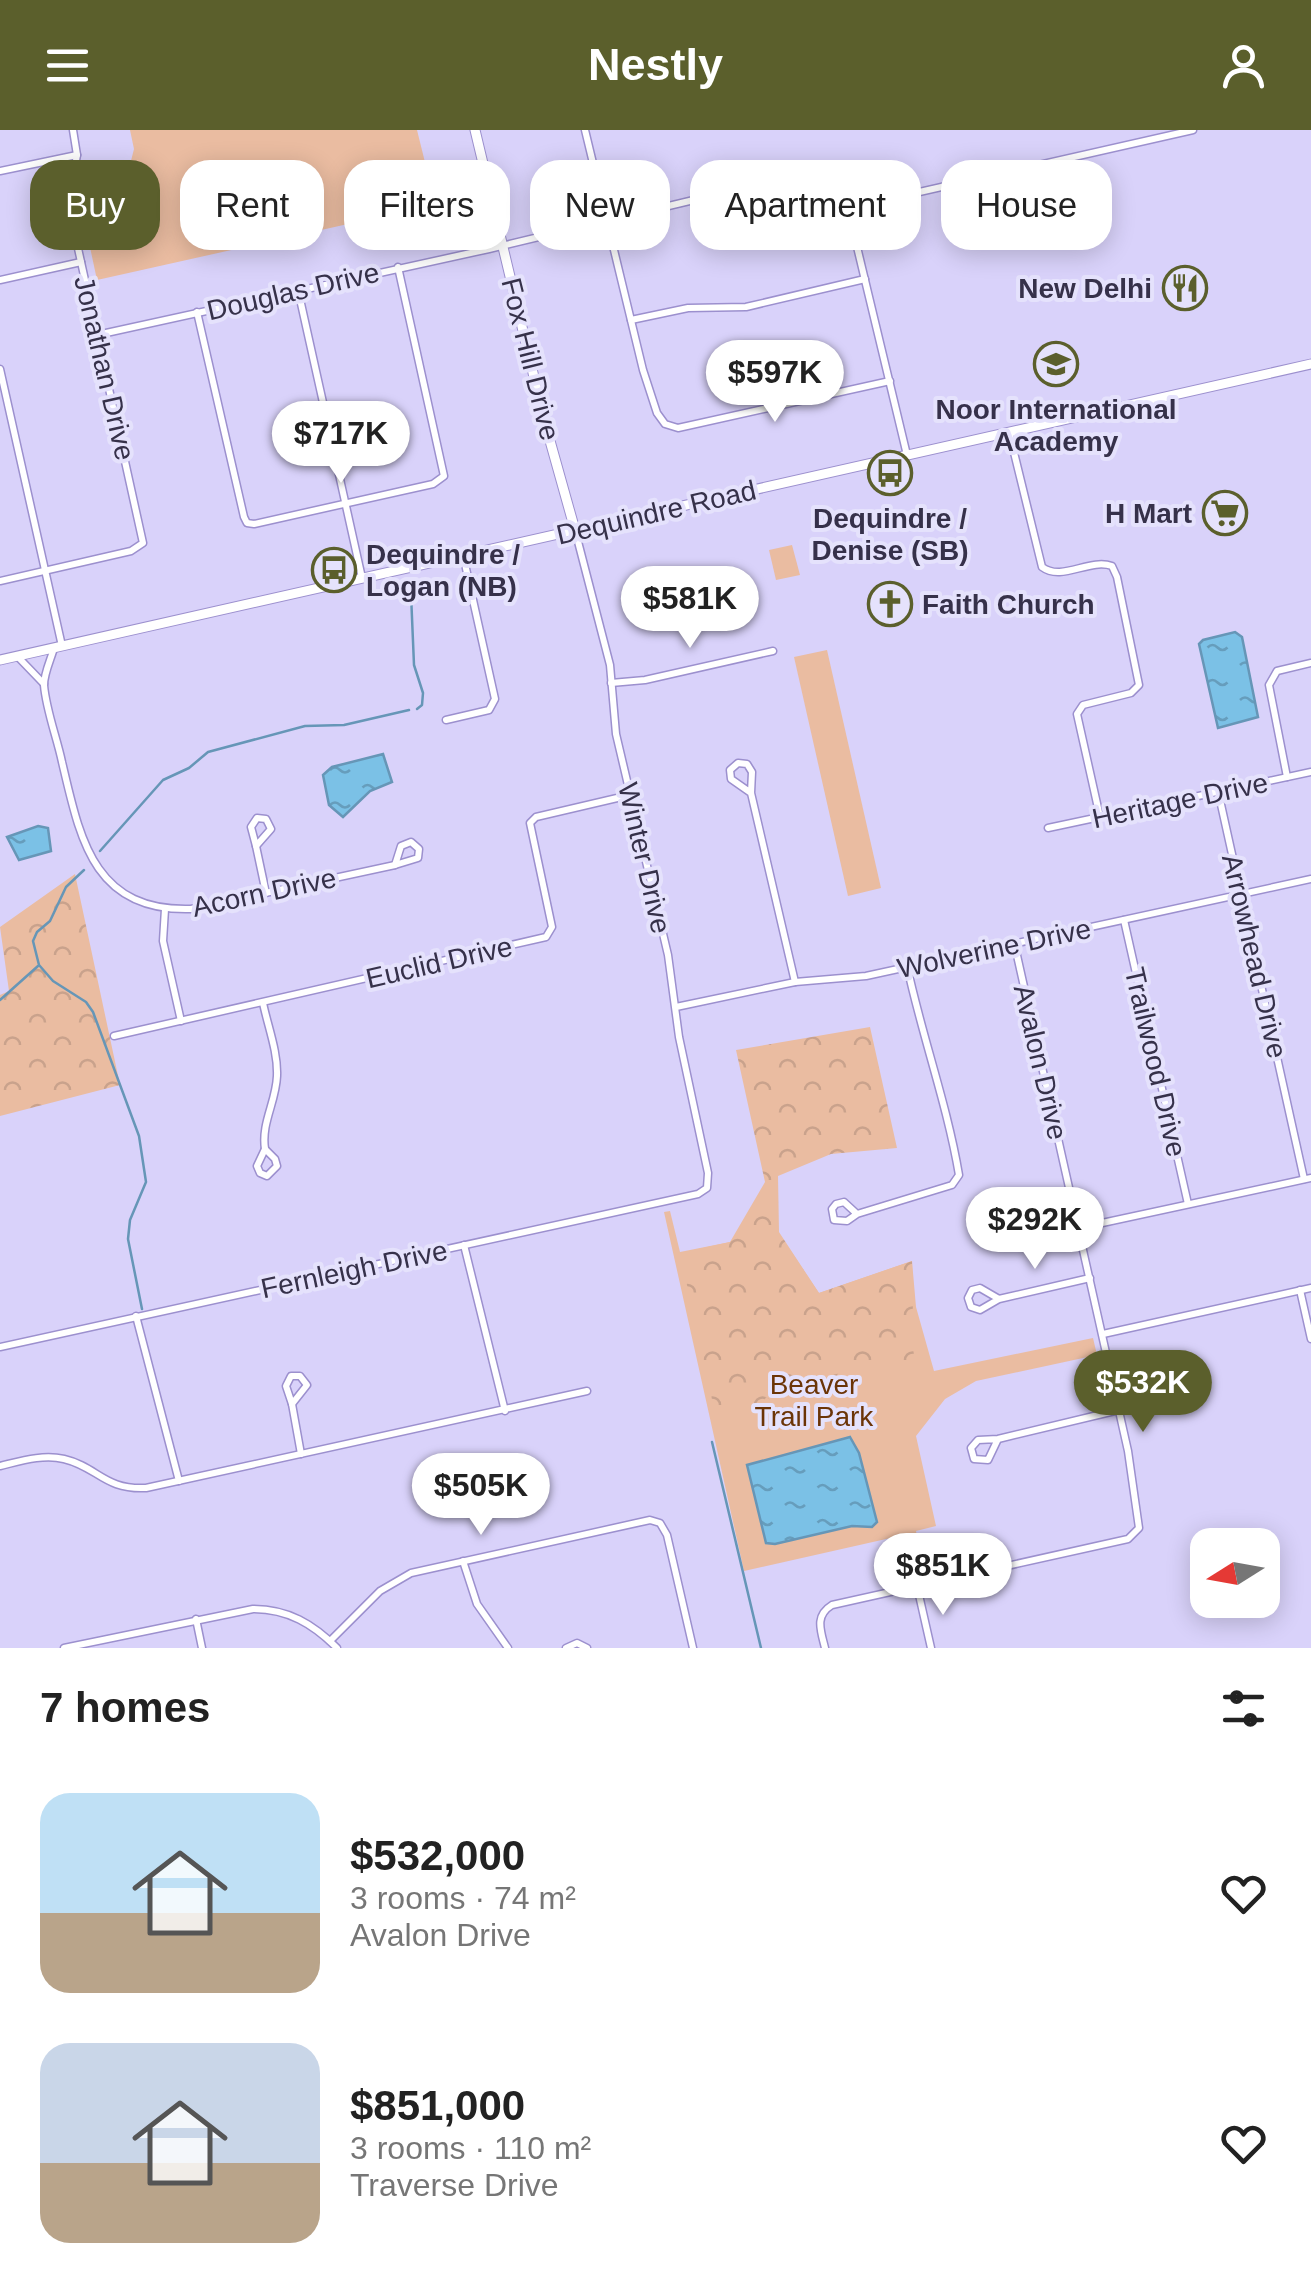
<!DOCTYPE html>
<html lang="en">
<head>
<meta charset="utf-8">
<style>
	body { margin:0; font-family:Helvetica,sans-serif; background:#f6f6f6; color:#222; height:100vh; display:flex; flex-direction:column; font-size:38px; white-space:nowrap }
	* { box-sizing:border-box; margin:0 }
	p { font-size:32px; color:#767676 }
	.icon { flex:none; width:55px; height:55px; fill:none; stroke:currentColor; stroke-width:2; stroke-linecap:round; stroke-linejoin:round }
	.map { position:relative; height:1518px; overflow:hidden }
	.drawer { display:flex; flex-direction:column; background:#fff; flex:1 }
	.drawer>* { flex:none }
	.banner { position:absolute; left:30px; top:30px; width:1252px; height:90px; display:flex; gap:20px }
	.needle { width:65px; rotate:259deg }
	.controls { position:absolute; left:1190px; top:1398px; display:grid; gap:20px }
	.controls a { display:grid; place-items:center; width:90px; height:90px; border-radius:20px; background:#fff; box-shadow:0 5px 25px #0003; font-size:50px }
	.price { position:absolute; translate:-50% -85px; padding:0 22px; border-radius:35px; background:#fff; color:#222; font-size:32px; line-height:65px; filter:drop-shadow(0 2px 5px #0008) }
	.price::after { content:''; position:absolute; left:50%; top:60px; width:30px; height:22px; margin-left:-15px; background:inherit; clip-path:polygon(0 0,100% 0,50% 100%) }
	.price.active { background:#5b5f2c; color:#fff }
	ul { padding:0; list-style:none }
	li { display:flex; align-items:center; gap:30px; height:250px; padding:0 40px }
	li span { display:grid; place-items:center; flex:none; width:280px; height:200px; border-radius:30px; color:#555 }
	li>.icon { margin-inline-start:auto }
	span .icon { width:120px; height:120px; fill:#fffc; stroke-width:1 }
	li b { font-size:42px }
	h2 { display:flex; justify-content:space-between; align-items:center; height:120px; padding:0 40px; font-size:42px }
	.chip { padding:0 35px; border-radius:30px; background:#fff; box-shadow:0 5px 25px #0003; font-size:35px; line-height:90px }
	.chip.active { background:#5b5f2c; color:#fff }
	header { display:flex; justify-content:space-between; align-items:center; height:130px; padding:0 40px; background:#5b5f2c; color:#fff; font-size:45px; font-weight:600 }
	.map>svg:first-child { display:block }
	.green { fill:#eabca1 }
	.forest { fill:url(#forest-crowns) }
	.water { fill:url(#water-ripples); stroke:#6696b7; stroke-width:2.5 }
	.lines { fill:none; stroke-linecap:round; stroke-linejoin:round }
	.stream { stroke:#6696b7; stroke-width:2.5 }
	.street-casing { stroke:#9c90ce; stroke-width:9 }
	.secondary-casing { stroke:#9c90ce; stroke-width:11 }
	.street { stroke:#fff; stroke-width:6 }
	.secondary { stroke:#fff; stroke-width:9 }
	.labels { text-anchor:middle; stroke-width:8; stroke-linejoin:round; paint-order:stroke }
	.poi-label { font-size:28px; font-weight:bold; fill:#36314a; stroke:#e5e2fc; text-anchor:end }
	.street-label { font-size:28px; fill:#36314a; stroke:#e5e2fc }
	.park-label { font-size:28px; fill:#6b3407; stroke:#e5e2fc }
</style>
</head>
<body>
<header><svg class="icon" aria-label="menu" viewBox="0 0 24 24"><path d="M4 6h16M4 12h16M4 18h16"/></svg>Nestly<svg class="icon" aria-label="person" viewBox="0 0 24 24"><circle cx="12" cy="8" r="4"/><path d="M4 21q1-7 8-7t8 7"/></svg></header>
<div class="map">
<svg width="1311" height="1518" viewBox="0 0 1311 1518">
	<defs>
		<pattern id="forest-crowns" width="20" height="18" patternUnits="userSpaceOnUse" patternTransform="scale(2.5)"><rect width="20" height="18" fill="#eabca1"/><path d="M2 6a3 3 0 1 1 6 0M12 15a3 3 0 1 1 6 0" fill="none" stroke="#c9a28c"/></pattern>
		<pattern id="water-ripples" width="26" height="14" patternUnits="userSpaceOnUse" patternTransform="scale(2.5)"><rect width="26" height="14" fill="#7bc1e6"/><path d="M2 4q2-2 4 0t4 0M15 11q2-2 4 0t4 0" fill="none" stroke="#669dbc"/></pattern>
	</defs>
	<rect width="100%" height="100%" fill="#d9d2fa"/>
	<g class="green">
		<path d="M130,0H417L445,113L433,116L424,77L97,150L81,75L122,66L134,19Z"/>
		<path d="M792,415L800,445L776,450L769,420Z"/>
		<path d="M827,520L881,758L848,766L794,527Z"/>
		<path d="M670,1081L680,1122L730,1112L766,1084L819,1163L912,1131L916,1177L934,1241L1093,1208L1097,1225L976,1251L945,1269L916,1306L936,1396L916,1401L925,1444L905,1449L895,1407L744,1441L664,1082Z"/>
	</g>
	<g class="forest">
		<path d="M75,744L120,955L0,986V865L9,861L0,797Z"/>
		<path d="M870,897L897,1018L831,1024L778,1046L779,1102L819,1163L912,1131L914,1242L890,1232L838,1244L816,1264L780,1277L766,1267L756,1290L715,1283L680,1123L730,1112L765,1052L736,920Z"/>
	</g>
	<g class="water">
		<path d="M1235,502L1242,507L1258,587L1218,598L1199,514L1203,510Z"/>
		<path d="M383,624L392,652L370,661L343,687L329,675L323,645L332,637Z"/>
		<path d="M38,696L48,698L51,721L19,730L7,707Z"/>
		<path d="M850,1307L859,1323L877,1392L872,1397L852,1396L775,1414L766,1413L747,1335Z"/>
	</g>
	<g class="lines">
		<g class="stream">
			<path d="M411,464L414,535L423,563L422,575L417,579"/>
			<path d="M100,721L163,650L189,638L208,622L305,596L344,595L409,580"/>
			<path d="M84,740L66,757L50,791L37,802L33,811L39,835L53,851L86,872L93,882L139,1006L146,1052L130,1090L128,1109L142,1179"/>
			<path d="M0,870L38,836"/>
			<path d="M712,1312L761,1518"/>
		</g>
		<defs>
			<g id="street">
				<path d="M585,0L643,240L657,283L665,294L678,298L890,251"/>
				<path d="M0,41L77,25"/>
				<path d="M0,150L81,132"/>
				<path d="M298,160L362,448"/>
				<path d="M197,182L244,387L247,393L254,394L433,354L444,346L398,137"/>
				<path d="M631,190L688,178L746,177L865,149"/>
				<path d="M97,205L489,119L723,63L740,74L746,72L750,64L747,56L741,54L723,63"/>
				<path d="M0,239L62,516"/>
				<path d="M1009,302L1042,437C1062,452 1089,428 1112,436L1117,447L1139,555L1131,563L1083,575L1077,584L1100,687"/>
				<path d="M907,325L852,96L854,82L871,73L1193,0"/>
				<path d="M0,451L131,421L143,413L68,73L77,25L73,0"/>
				<path d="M54,518C51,529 44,543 44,555C46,580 57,608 62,632C80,708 93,782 191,779L395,735"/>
				<path d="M18,527L44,554"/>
				<path d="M611,553L645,550L773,521"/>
				<path d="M446,590L489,580L495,569L463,425"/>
				<path d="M1287,647L1269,555L1277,541L1311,533"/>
				<path d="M1218,661L1304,1049"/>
				<path d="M751,663L731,649L730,640L738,633L747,634L752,642L751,663L795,852"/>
				<path d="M257,688L266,689L271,699L256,716L251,697Z"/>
				<path d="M1048,698L1311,642"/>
				<path d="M411,712L419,719L418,728L395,735L401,716Z"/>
				<path d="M256,716L266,763"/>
				<path d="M165,779L163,811L181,891"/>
				<path d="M1124,790L1188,1074"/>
				<path d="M263,873C268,897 278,922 277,946C276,972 261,993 265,1019"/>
				<path d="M676,877L795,852L866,846L1311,749"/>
				<path d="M114,906L546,807L552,797L530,693L536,687L630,665"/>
				<path d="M265,1019L275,1029L277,1036L267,1046L260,1043L257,1036Z"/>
				<path d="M857,1084L844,1072L836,1074L832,1079L834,1090L847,1091L857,1084L952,1055L959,1045C947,974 922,906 907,836"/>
				<path d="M1079,1098L1311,1048"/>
				<path d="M464,1115L505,1281"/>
				<path d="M1300,1160L1311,1209"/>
				<path d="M999,1169L980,1158L972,1160L968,1168L971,1177L980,1180L999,1169L1090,1148"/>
				<path d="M136,1186L179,1351"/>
				<path d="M1103,1204L1311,1158"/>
				<path d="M0,1217L698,1064L707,1058L708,1043L679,907L668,825L616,604L610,535L575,400"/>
				<path d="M291,1246H300L307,1255L292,1274L286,1256Z"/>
				<path d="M292,1274L301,1324"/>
				<path d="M998,1309L988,1330L974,1329L971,1318L978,1310L998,1309L1119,1280"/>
				<path d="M0,1336C21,1331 43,1324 64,1329C98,1337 104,1360 146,1358L587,1261"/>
				<path d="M463,1431L477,1474L508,1518"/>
				<path d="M917,1456L931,1518"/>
				<path d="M196,1489L202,1518"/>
				<path d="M330,1511L380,1461L411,1443L650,1390L660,1393L667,1405L693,1518"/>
				<path d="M64,1518L253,1479C288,1479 313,1494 337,1518"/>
				<path d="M566,1518L577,1513L587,1518"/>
				<path d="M825,1518C821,1501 814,1486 832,1475L1128,1409L1139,1398L1128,1321L1014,812"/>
			</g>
			<g id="secondary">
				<path d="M475,0L545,293L575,400"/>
				<path d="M0,530L1311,234"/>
			</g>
		</defs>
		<use href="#street" class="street-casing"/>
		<use href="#secondary" class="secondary-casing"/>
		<use href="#street" class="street"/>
		<use href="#secondary" class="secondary"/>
	</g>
	<defs>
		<symbol id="restaurant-ring" viewBox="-11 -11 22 22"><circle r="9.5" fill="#e5e2fc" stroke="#5b5f2c" stroke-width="1.5"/><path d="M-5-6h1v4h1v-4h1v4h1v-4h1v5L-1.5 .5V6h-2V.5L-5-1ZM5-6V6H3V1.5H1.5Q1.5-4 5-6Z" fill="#5b5f2c"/></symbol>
		<symbol id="school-ring" viewBox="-11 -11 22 22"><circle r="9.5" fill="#e5e2fc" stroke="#5b5f2c" stroke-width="1.5"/><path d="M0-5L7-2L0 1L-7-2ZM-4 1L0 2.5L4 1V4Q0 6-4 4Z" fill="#5b5f2c"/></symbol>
		<symbol id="bus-ring" viewBox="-11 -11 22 22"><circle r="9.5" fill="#e5e2fc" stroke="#5b5f2c" stroke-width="1.5"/><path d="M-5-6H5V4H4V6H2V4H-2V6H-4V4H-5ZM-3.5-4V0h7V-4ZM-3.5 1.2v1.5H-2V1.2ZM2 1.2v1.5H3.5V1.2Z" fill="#5b5f2c"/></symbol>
		<symbol id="supermarket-ring" viewBox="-11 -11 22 22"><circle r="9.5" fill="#e5e2fc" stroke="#5b5f2c" stroke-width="1.5"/><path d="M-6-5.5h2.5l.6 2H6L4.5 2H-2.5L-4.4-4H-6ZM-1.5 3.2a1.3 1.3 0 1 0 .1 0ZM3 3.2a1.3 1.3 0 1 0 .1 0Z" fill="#5b5f2c"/></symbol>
		<symbol id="church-ring" viewBox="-11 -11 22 22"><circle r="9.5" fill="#e5e2fc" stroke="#5b5f2c" stroke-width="1.5"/><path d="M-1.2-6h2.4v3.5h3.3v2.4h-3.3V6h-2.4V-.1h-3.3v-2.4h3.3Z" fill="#5b5f2c"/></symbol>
	</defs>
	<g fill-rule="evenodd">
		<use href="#restaurant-ring" x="1160" y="133" width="50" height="50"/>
		<use href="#school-ring" x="1031" y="209" width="50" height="50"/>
		<use href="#bus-ring" x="865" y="318" width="50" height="50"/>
		<use href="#supermarket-ring" x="1200" y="358" width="50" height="50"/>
		<use href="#bus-ring" x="309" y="415" width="50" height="50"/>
		<use href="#church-ring" x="865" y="449" width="50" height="50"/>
	</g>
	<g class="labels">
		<g class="poi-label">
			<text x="1152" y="168">New Delhi</text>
			<text x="1056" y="289" text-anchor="middle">Noor International<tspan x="1056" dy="32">Academy</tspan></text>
			<text x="1192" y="393">H Mart</text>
			<text x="890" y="398" text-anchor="middle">Dequindre /<tspan x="890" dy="32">Denise (SB)</tspan></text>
			<text x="366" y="434" text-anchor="start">Dequindre /<tspan x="366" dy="32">Logan (NB)</tspan></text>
			<text x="922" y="484" text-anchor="start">Faith Church</text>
		</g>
		<g class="street-label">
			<text transform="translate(293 161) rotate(-13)" y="10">Douglas Drive</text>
			<text transform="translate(531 229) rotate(76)" y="10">Fox Hill Drive</text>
			<text transform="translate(105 238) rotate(77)" y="10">Jonathan Drive</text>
			<text transform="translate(656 382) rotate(-13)" y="10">Dequindre Road</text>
			<text transform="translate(1180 670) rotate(-12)" y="10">Heritage Drive</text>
			<text transform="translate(645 728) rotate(77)" y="10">Winter Drive</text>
			<text transform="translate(264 762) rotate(-12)" y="10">Acorn Drive</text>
			<text transform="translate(994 818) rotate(-12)" y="10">Wolverine Drive</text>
			<text transform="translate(1255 826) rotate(77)" y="10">Arrowhead Drive</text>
			<text transform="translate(439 832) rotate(-13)" y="10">Euclid Drive</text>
			<text transform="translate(1041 932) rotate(77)" y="10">Avalon Drive</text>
			<text transform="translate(1156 932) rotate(77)" y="10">Trailwood Drive</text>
			<text transform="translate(354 1139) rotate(-12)" y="10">Fernleigh Drive</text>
		</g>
		<g class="park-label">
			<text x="814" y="1264">Beaver<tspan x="814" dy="32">Trail Park</tspan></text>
		</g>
	</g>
</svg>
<div class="controls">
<a><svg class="needle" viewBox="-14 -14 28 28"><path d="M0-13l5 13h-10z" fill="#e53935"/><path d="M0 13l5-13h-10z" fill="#767676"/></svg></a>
</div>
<b class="price" style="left:775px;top:295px">$597K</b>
<b class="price" style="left:341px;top:356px">$717K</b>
<b class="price" style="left:690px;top:521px">$581K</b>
<b class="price" style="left:1035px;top:1142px">$292K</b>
<b class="price active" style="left:1143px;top:1305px">$532K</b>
<b class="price" style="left:481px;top:1408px">$505K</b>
<b class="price" style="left:943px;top:1488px">$851K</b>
<div class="banner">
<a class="chip active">Buy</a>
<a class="chip">Rent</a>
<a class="chip">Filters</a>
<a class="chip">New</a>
<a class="chip">Apartment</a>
<a class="chip">House</a>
</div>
</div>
<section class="drawer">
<h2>7 homes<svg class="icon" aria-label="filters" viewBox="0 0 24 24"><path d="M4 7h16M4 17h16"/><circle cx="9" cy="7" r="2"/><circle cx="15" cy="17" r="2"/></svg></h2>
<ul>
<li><span style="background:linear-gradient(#bfe0f5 60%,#b9a48a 0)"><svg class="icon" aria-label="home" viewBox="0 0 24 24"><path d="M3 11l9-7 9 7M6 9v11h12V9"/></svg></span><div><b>$532,000</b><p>3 rooms · 74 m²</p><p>Avalon Drive</p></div><svg class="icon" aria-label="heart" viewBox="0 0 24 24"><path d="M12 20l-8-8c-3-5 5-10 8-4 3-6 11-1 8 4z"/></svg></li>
<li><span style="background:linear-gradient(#c9d6e8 60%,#b9a48a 0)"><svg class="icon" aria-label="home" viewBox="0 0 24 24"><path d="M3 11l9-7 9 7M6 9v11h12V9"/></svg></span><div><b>$851,000</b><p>3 rooms · 110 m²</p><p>Traverse Drive</p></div><svg class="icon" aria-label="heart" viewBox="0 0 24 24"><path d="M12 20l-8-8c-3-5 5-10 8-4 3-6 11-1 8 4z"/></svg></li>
</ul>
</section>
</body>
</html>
